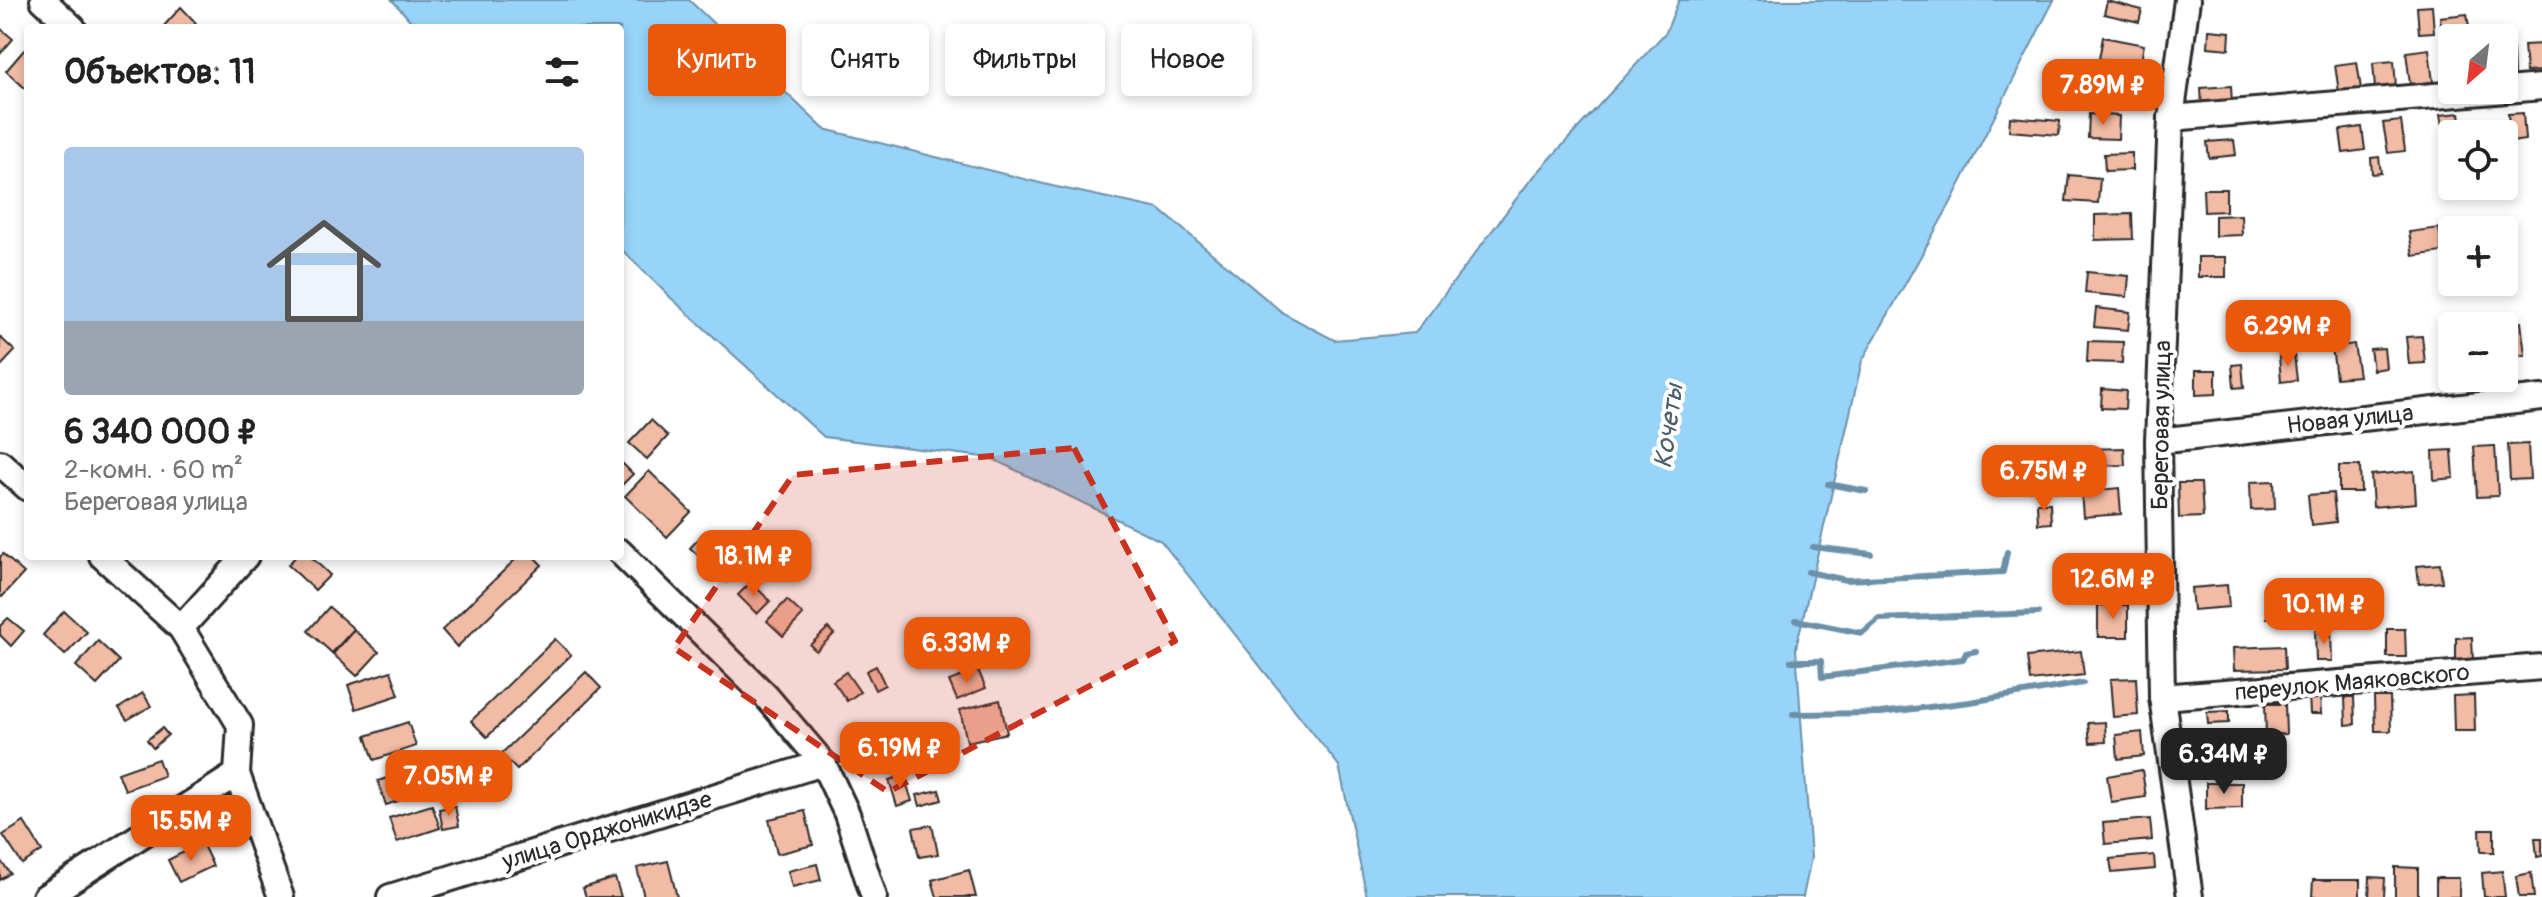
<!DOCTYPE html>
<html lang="ru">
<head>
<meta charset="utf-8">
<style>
	body { margin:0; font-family:Pangolin,sans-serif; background:#f2f2f2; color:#222; height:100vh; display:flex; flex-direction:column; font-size:30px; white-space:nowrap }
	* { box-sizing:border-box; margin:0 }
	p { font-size:26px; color:#767676 }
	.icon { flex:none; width:44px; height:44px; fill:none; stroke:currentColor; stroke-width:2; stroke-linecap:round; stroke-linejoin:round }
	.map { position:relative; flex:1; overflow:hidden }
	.panel { position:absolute; left:24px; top:24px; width:600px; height:536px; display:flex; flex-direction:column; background:#fff; border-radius:8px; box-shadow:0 4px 12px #0003 }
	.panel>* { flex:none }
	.hud { position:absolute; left:648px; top:24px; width:760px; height:72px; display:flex; gap:16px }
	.needle { width:52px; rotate:208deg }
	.fabs { position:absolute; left:2438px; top:24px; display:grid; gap:16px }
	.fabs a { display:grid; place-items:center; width:80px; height:80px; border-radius:8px; background:#fff; box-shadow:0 4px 12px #0003; font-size:40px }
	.price { position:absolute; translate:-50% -68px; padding:0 18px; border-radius:16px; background:#ea580c; color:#fff; font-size:26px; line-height:52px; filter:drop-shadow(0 2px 4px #0008) }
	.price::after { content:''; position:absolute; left:50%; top:48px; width:24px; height:18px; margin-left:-12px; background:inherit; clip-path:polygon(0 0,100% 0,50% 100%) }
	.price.current { background:#222; color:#fff }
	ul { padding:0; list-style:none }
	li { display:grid; align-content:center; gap:16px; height:424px; padding:0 40px }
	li+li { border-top:2px solid #e0e0e0 }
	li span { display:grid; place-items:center; height:248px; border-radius:8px; color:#555 }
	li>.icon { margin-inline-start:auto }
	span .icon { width:144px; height:144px; fill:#fffc; stroke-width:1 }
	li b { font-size:34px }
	h2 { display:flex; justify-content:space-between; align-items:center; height:96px; padding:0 40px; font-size:34px }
	.pill { padding:0 28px; border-radius:8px; background:#fff; box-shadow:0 4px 12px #0003; font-size:28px; line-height:72px }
	.pill.current { background:#ea580c; color:#fff }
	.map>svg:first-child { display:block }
	.water { fill:#98d4f9; stroke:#6c90a7; stroke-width:2 }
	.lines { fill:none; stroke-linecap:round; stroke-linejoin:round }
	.stream { stroke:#6c90a7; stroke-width:6 }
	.building { fill:#f2bba5; stroke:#2b2b2b; stroke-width:2 }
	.minor-casing { stroke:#2b2b2b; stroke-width:30 }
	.minor { stroke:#fff; stroke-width:24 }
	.marked { fill:#c8321e; fill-opacity:0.2; stroke:#c8321e; stroke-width:6; stroke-dasharray:16 10; stroke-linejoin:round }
	.labels { text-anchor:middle; stroke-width:8; stroke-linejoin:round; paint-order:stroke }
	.street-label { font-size:24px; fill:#2b2b2b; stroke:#fff }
	.water-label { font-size:26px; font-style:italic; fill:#4c5e69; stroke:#fff }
</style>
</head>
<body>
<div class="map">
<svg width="2542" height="897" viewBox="0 0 2542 897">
	<rect width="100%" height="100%" fill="#fff"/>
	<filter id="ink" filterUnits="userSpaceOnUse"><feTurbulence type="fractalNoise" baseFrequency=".0125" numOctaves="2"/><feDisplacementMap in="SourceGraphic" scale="16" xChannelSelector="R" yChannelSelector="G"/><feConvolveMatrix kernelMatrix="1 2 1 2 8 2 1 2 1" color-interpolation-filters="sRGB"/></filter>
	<g filter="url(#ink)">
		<path class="water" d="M392,0H689L824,129L1052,186L1159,209L1283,313L1334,340L1415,333L1529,182L1666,32L1679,0H2054L1950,204L1862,361L1796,648L1811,858L1803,897H1367L1339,766L1161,541L991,458L824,437L670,297L620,248V28H417Z"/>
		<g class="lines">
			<g class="stream">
				<path d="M1828,484L1866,491"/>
				<path d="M1813,547L1871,554"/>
				<path d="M1808,572L1846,580L2003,572L2007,552"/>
				<path d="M1796,620L1862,633L1879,619L2038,613"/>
				<path d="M1791,661H1821L1822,677L1963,659L1966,653L1976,651"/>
				<path d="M1793,714L1881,713L1970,702L2083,683"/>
			</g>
		</g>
		<g class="building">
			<path d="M2107,1L2142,10L2139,22L2104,14Z"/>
			<path d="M2432,6L2434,32L2419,33L2417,7Z"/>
			<path d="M181,7L196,23L191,28H162Z"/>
			<path d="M2467,14L2469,27L2442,31L2440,17Z"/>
			<path d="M0,28L13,39L0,54Z"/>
			<path d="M2209,30L2230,32L2229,49L2208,47Z"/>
			<path d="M2103,37L2144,45L2140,66L2099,59Z"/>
			<path d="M2542,44V71L2526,72L2524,45Z"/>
			<path d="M2429,49L2433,82L2410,84L2406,52Z"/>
			<path d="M2504,49H2513L2514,73L2504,74Z"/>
			<path d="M24,50L28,54L26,89L6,71Z"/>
			<path d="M2394,61L2396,87L2375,89L2373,63Z"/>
			<path d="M2357,62L2361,89L2339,92L2335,65Z"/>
			<path d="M2231,86L2232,104L2202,106L2201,88Z"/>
			<path d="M2460,113L2463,134H2452V139L2444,140L2440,115Z"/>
			<path d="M2523,113L2525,140L2511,142L2508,114Z"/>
			<path d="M2089,114L2119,116L2118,139L2088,138Z"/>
			<path d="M2010,117L2060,121L2059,135L2009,131Z"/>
			<path d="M2401,121L2405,151L2388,153L2383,123Z"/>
			<path d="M2362,127L2365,150L2343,153L2340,130Z"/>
			<path d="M2234,140L2236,155L2209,158L2207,142Z"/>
			<path d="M2132,153V170L2105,171L2104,154Z"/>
			<path d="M2379,157L2381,173L2372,174L2371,158Z"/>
			<path d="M2069,175L2100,178L2098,203L2066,201Z"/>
			<path d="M2203,189H2226V211L2204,212Z"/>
			<path d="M2132,214L2133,239L2095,240V215Z"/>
			<path d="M2241,215L2242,235L2215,236V216Z"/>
			<path d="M2439,228L2442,252L2413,256L2409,232Z"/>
			<rect x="2198" y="257" width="28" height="20"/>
			<path d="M2087,272L2129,276L2127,297L2085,293Z"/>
			<path d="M2096,308L2130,312L2128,330L2094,327Z"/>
			<path d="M2521,322L2525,355L2510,356L2506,324Z"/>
			<path d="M2443,328H2452V360L2445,361Z"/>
			<path d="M2422,336L2425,363L2409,364L2406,337Z"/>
			<path d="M0,337L15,351L0,367Z"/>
			<path d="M2088,341L2123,342L2122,363L2087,362Z"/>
			<path d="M2354,344L2359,376L2336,378L2332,347Z"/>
			<path d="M2384,348L2386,368L2373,370L2370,349Z"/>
			<path d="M2294,355L2297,380L2281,382L2279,356Z"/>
			<path d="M2242,364L2244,387L2234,388L2232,365Z"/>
			<path d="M2196,370H2216V394L2196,395Z"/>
			<path d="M2102,389L2126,391L2125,409L2101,408Z"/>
			<path d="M651,420L668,436L647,459L629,443Z"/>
			<path d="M2528,444L2530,479L2510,480L2508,445Z"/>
			<path d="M2495,446L2498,496L2477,497L2474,447Z"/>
			<path d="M2124,448L2125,465L2087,466L2086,449Z"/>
			<path d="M2452,450L2454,478L2434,480L2433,451Z"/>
			<path d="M620,461L633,474L621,486L620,485Z"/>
			<path d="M2339,466H2360L2361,492H2339Z"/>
			<path d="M649,471L691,512L667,537L625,496Z"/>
			<path d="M2414,471L2416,503L2373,507L2371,475Z"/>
			<path d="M2274,481L2275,509L2251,510L2250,482Z"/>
			<path d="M2178,483H2201L2203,517L2179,518Z"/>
			<path d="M2119,488L2121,514L2083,517L2081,492Z"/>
			<path d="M2333,493L2336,522L2311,525L2308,495Z"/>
			<path d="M2037,503H2050L2051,523L2038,524Z"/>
			<path d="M706,531L743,565L727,582L690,548Z"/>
			<path d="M3,554L24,573L2,597L0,595V557Z"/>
			<path d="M296,556H310L330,575L315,590L288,565Z"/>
			<path d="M519,556H533L542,565L457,647L442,630Z"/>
			<path d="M2440,564L2442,582L2419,584L2417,566Z"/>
			<path d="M2130,566L2131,588L2105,589L2104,568Z"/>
			<path d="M751,582L770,601L757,614L738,595Z"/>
			<path d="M2227,585L2229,607L2193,610L2191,588Z"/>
			<path d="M2297,598L2298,617L2267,618V599Z"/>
			<path d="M787,600L803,615L783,636L767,621Z"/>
			<rect x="2098" y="605" width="30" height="32"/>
			<path d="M329,607L354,629L332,653L308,631Z"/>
			<path d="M64,611L87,632L65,655L43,635Z"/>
			<path d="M8,618L24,631L11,646L0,635V626Z"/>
			<path d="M828,628L834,634L816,651L810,645Z"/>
			<path d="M2387,629H2405L2406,657H2387Z"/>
			<path d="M354,630L379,652L357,676L333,654Z"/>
			<path d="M2315,630H2331L2332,661H2316Z"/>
			<path d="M2472,637L2473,661H2456V638Z"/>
			<path d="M555,639L571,655L487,737L471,721Z"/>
			<path d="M98,641L119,661L97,685L76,666Z"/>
			<path d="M2284,646L2285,669L2234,670L2233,648Z"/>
			<path d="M2081,651L2084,675L2030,681L2027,657Z"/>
			<path d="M876,666L885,685L875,690L866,671Z"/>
			<path d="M978,670L986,688L957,700L949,681Z"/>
			<path d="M391,671L399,695L356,709L348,685Z"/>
			<path d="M586,672L601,688L517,770L501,754Z"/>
			<path d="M846,672L860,692L847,701L833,681Z"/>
			<path d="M2136,678L2138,715L2113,717L2110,679Z"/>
			<path d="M143,693L151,706L127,720L119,708Z"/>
			<path d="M2309,694H2320L2321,714H2310Z"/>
			<path d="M2474,695L2475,731H2454L2453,696Z"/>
			<path d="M2345,697H2354L2355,724L2346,725Z"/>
			<path d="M2374,697H2390L2391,731H2375Z"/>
			<path d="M1000,700L1007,733L967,742L960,710Z"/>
			<path d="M2265,704H2285L2286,734L2266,735Z"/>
			<path d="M2229,711V723L2208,724L2207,712Z"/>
			<path d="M408,722L416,746L374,760L366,736Z"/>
			<path d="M2105,722L2106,742L2090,743L2088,723Z"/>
			<path d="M162,728L168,735L153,748L147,740Z"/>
			<path d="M918,732L922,748L913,750L909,734Z"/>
			<path d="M2142,732L2144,756L2118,759L2116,735Z"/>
			<path d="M158,759L164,776L125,790L118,773Z"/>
			<path d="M420,767L428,791L386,805L378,781Z"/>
			<path d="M2142,770L2146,797L2111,802L2107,776Z"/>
			<path d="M904,775L912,801L897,806L889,780Z"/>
			<path d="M2206,783H2242V808L2206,809Z"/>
			<path d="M939,790L942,800L920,806L917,795Z"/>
			<path d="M432,805L440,828L397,842L389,818Z"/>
			<path d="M455,806L459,826L443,829L439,809Z"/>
			<path d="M805,811L813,845L777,854L769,819Z"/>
			<path d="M2150,819L2152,840L2105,844L2103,823Z"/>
			<path d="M24,822L42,851L22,864L3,835Z"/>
			<path d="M932,825L938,854L919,857L913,828Z"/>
			<path d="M2480,829H2494V852H2481Z"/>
			<path d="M2535,838H2542V856L2537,857Z"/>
			<path d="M202,843L213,866L179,882L168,860Z"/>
			<path d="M2154,855L2155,869L2112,873L2110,859Z"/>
			<path d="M0,860L10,873L0,880Z"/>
			<path d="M668,861L677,897H644L637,868Z"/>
			<path d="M817,864L821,880L792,887L788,871Z"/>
			<path d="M2395,867L2418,868V897H2395Z"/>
			<path d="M969,870L976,897H937L932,880Z"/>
			<path d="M2502,871L2505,897H2484L2482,873Z"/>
			<path d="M2531,873L2534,897H2519L2516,876Z"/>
			<path d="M2370,877L2385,878L2384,897H2369Z"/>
			<path d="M615,878L621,897H586L583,888Z"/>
			<rect x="2436" y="878" width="23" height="19"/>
			<path d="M2313,880H2360V897H2312Z"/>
		</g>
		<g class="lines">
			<defs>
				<g id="minor">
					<path d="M43,0L73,28"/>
					<path d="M2187,0L2171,118L2158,441L2162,697L2190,897"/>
					<path d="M2171,118L2542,87"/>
					<path d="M2158,441L2542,398"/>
					<path d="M0,463L28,488"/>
					<path d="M620,552L766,696L823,763L847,814L874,897"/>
					<path d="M102,556L181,628L240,725L237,774L281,897"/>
					<path d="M181,628L246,556"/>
					<path d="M2162,697L2542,667"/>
					<path d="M45,897L237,774"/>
					<path d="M390,897L823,763"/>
				</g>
			</defs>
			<use href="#minor" class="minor-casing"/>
			<use href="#minor" class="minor"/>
		</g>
	</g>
	<path class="marked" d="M1074,448L1175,641L888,792L674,648L793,475Z"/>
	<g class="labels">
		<g class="street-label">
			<text transform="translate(2350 419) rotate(-6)" y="8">Новая улица</text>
			<text transform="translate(2161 425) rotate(-89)" y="8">Береговая улица</text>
			<text transform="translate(2352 682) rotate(-5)" y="8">переулок Маяковского</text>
			<text transform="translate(607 830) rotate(-17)" y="8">улица Орджоникидзе</text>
		</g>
		<g class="water-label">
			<text transform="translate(1668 426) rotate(-82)" y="9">Кочеты</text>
		</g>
	</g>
</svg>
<div class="fabs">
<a><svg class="needle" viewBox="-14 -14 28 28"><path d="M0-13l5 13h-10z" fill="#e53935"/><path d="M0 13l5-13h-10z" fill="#767676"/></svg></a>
<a><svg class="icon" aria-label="locate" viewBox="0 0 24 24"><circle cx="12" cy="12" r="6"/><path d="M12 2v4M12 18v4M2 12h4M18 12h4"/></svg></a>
<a>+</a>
<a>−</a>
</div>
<b class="price" style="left:2103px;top:127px">7.89M ₽</b>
<b class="price" style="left:2288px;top:368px">6.29M ₽</b>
<b class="price" style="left:2044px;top:513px">6.75M ₽</b>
<b class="price" style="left:754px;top:598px">18.1M ₽</b>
<b class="price" style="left:2113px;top:621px">12.6M ₽</b>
<b class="price" style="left:2324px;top:646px">10.1M ₽</b>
<b class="price" style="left:967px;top:685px">6.33M ₽</b>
<b class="price" style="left:900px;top:790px">6.19M ₽</b>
<b class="price current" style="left:2224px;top:796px">6.34M ₽</b>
<b class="price" style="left:449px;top:818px">7.05M ₽</b>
<b class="price" style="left:191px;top:863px">15.5M ₽</b>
<div class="hud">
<a class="pill current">Купить</a>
<a class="pill">Снять</a>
<a class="pill">Фильтры</a>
<a class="pill">Новое</a>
</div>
<section class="panel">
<h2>Объектов: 11<svg class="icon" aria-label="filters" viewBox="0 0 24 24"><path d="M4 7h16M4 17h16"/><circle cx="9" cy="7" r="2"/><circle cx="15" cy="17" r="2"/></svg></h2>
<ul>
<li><span style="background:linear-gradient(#a9c7e8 70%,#9aa5b1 0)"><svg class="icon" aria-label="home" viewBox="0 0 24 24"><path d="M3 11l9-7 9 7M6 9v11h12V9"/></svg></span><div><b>6 340 000 ₽</b><p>2-комн. · 60 m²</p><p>Береговая улица</p></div></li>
</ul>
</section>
</div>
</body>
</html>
